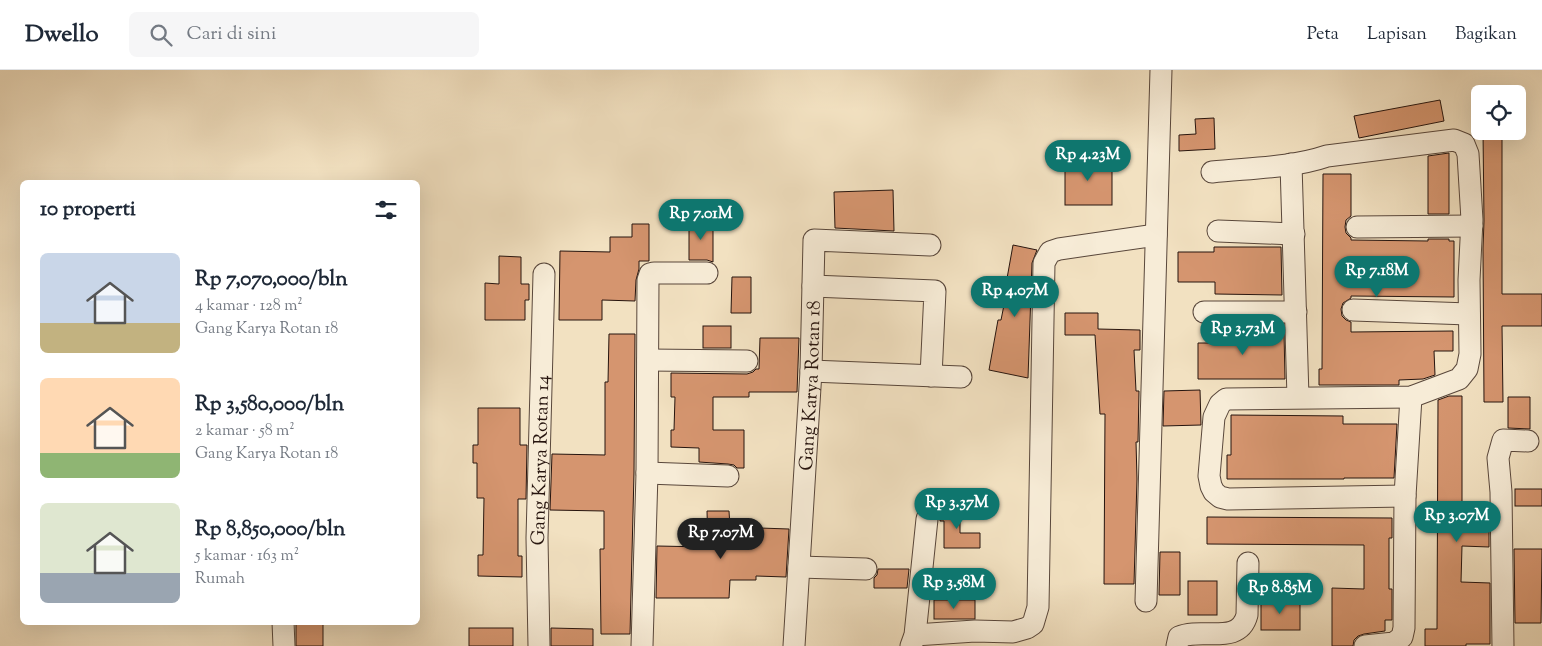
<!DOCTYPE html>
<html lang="id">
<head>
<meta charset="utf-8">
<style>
	body { margin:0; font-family:"Sorts Mill Goudy",serif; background:#f6f6f7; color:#1f2937; height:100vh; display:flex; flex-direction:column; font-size:19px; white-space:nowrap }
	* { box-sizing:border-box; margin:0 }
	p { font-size:16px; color:#747a83 }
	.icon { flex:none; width:28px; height:28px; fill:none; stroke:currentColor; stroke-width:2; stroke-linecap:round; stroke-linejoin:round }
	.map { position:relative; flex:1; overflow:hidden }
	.panel { position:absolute; left:20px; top:110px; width:400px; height:445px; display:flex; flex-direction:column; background:#fff; border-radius:8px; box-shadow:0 5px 20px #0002 }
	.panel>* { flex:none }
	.controls { position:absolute; left:1471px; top:15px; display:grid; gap:10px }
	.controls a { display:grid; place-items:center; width:55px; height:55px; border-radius:8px; background:#fff; box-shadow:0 5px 20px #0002; font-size:25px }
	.price { position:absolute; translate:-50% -42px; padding:0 11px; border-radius:18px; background:#0f766e; color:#fff; font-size:16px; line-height:32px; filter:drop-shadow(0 1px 2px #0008) }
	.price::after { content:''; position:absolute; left:50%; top:30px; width:15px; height:11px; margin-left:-8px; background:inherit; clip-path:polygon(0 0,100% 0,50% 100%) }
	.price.selected { background:#222; color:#fff }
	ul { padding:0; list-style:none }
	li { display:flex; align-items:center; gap:15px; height:125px; padding:0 20px }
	li span { display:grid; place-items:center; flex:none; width:140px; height:100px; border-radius:8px; color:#555 }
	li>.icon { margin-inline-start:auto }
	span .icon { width:60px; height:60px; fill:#fffc; stroke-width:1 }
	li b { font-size:21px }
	h2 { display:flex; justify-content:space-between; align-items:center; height:60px; padding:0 20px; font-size:21px }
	header { display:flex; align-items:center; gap:30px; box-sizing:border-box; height:70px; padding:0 25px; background:#fff; border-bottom:1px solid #e0e1e3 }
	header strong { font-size:24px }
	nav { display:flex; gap:28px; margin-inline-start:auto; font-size:18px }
	.search { width:350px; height:45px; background:#f6f6f7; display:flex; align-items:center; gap:12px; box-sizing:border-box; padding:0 18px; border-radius:8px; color:#747a83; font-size:19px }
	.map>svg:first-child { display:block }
	.building { fill:#d5956f; stroke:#26140e }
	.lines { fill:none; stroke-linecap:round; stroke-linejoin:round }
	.minor-casing { stroke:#59473b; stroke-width:23 }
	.minor { stroke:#f7ecd7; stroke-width:21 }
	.labels { text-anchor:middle; stroke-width:5; stroke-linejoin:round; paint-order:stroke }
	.street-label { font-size:19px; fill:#26140e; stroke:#f7ecd7 }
</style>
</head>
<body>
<header>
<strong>Dwello</strong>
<div class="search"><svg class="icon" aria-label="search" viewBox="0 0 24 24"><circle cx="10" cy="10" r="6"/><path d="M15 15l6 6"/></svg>Cari di sini</div>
<nav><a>Peta</a><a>Lapisan</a><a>Bagikan</a></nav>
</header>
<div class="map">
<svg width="1542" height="576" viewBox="0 0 1542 576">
	<rect width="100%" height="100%" fill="#f2e1c1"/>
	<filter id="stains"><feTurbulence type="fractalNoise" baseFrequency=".004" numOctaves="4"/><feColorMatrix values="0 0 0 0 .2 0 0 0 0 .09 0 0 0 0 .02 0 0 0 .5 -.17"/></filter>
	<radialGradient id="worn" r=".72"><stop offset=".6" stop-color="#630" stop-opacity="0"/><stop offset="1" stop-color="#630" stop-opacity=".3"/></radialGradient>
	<g class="building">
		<path d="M1440,30L1444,51L1359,68L1354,46Z"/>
		<path d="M1214,48L1215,79L1179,81V65L1196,64L1195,49Z"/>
		<path d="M1483,61H1502V224H1542V256H1502L1503,332H1484L1483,178L1484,151Z"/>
		<path d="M1449,83V144H1428V86Z"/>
		<rect x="1065" y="90" width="47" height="45"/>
		<path d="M1323,104H1351V146L1346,150L1345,157L1346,163L1351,168V170L1428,171V169H1449V171H1454V227L1351,226V228L1343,233L1341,239L1342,246L1346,250L1351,252V262L1453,261V281H1434L1435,305L1423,309L1399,310V315H1319V299H1322Z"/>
		<path d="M893,120L894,161L835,158L834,122Z"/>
		<path d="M689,152H713V192L707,190H689Z"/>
		<path d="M632,154H649V191H639V199L636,210L635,231L602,230V250H559L560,181L610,182V167H632Z"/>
		<path d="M1013,175L1037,180L1032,193L1028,308L989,300L998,250H1001L1008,215L1006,214Z"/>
		<path d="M1214,177H1281L1282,225L1215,224V212H1178V182H1214Z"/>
		<path d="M499,186L521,187V214H529V230H525V250H485V213L499,214Z"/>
		<path d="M732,207H751V243H731Z"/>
		<path d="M1065,243H1098V259L1140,260V280H1134L1136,321H1139L1138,372H1136L1137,409L1134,514H1104L1105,344H1100L1095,265H1065Z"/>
		<rect x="703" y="256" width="28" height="22"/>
		<path d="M1214,261L1284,263L1285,309H1198V273H1213Z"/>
		<path d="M609,264H635L634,403L630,564H601L600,479H604V441L550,440L552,384L605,385V312H608Z"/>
		<path d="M760,268H799L797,322H749V327H713V360H744V398H737L734,395L728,394L699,392V378L671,377V360H674L675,327H671V303L747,304L753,302L756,299H759Z"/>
		<path d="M1200,320L1201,355L1163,356L1164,321Z"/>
		<path d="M1449,326H1462V440H1489V477L1462,476L1461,512L1490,513V574H1466V576H1425V559H1437L1438,330Z"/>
		<path d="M1508,327H1530V359L1508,358Z"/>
		<path d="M478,338H520V375H527L526,429H518V486H522V507L478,506V485H483L484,428H477V393H473V375H478Z"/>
		<path d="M1231,345L1343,346V354H1397L1394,408H1344V409H1227V385H1231Z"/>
		<rect x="1515" y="419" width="27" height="17"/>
		<path d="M941,436H960V463H980V478H944V451H940Z"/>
		<path d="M707,441H729L730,457L789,459L786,507L756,506V510H730L729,528H656L657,476L708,477Z"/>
		<path d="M1207,447L1392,448V468H1389V519H1392V550H1385V561L1364,564L1358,566L1354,570L1353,576H1332V518L1364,519V475L1207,474Z"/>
		<path d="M1514,479H1542L1541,553H1515Z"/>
		<path d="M1160,482H1180V525H1159Z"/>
		<path d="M878,499H909L907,518H874V508L877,505Z"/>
		<rect x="1188" y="511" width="29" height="34"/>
		<rect x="934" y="530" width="41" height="19"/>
		<rect x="1261" y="530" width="39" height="30"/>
		<rect x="296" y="552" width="27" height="24"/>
		<rect x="469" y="558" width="44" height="18"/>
		<path d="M551,558L593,559V576H551Z"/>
	</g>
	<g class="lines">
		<defs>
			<g id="minor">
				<path d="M1291,94L1298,327"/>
				<path d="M1212,102C1249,98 1292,98 1327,86L1454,70L1464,74L1468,84L1472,150L1469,210L1470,284L1467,299L1459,309L1411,327L1226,329L1220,334L1214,347L1209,406L1211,416L1214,422L1220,427L1228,429L1405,426"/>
				<path d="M1357,157L1472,156"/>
				<path d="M1218,161L1294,164"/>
				<path d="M813,216L935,221L931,306"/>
				<path d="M1353,240L1469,244"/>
				<path d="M1204,242H1296"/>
				<path d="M648,290L747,291"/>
				<path d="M811,301L961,307"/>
				<path d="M647,403L728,406"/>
				<path d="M799,497L866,499"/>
				<path d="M1146,531L1161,0"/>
				<path d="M283,552L284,576"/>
				<path d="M915,565L975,561L1013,562L1027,558L1033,554L1038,537L1044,193L1050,182L1059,179L1156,165"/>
				<path id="s1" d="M539,576L537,468L544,204"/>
				<path d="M642,576L647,403L648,210L650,204L654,203H707"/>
				<path id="s2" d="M794,576L811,301L814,170L930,175"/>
				<path d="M911,576L915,565L927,449"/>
				<path d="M1177,576L1179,567C1202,557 1239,576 1247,545L1248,493"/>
				<path d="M1365,576L1394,573L1402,567L1404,558L1405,426L1411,327"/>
				<path d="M1503,576L1501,422L1498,388L1503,370L1528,371"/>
			</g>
		</defs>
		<use href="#minor" class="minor-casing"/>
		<use href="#minor" class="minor"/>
	</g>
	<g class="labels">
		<g class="street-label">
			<text dy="7" stroke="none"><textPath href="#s2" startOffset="261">Gang Karya Rotan 18</textPath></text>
			<text dy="7" stroke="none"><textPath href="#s1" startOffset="186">Gang Karya Rotan 14</textPath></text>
		</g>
	</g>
	<rect width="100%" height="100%" filter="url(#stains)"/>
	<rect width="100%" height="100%" fill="url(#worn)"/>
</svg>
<div class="controls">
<a><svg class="icon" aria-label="locate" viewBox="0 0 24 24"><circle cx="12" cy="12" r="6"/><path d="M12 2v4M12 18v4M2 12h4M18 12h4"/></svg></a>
</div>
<b class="price" style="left:1088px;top:112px">Rp 4.23M</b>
<b class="price" style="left:701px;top:171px">Rp 7.01M</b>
<b class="price" style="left:1377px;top:228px">Rp 7.18M</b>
<b class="price" style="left:1015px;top:248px">Rp 4.07M</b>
<b class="price" style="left:1243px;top:286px">Rp 3.73M</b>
<b class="price" style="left:957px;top:460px">Rp 3.37M</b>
<b class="price" style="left:1457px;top:473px">Rp 3.07M</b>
<b class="price selected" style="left:721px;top:490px">Rp 7.07M</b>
<b class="price" style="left:954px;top:540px">Rp 3.58M</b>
<b class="price" style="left:1280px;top:545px">Rp 8.85M</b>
<section class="panel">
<h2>10 properti<svg class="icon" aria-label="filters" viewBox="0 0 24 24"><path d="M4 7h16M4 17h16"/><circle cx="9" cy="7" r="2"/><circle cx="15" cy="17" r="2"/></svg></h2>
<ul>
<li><span style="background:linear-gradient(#c9d6e8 70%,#c2b280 0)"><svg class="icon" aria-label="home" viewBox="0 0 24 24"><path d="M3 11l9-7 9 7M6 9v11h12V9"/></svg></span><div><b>Rp 7,070,000/bln</b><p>4 kamar · 128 m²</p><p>Gang Karya Rotan 18</p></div></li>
<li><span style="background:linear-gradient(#ffd9b3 75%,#8fb573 0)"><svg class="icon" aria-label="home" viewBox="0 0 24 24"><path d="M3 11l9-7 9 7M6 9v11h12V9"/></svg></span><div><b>Rp 3,580,000/bln</b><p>2 kamar · 58 m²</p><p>Gang Karya Rotan 18</p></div></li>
<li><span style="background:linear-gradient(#dfe7d0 70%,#9aa5b1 0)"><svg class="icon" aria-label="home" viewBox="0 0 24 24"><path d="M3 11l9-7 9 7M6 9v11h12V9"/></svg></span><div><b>Rp 8,850,000/bln</b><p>5 kamar · 163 m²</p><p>Rumah</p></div></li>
</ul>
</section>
</div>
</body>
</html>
